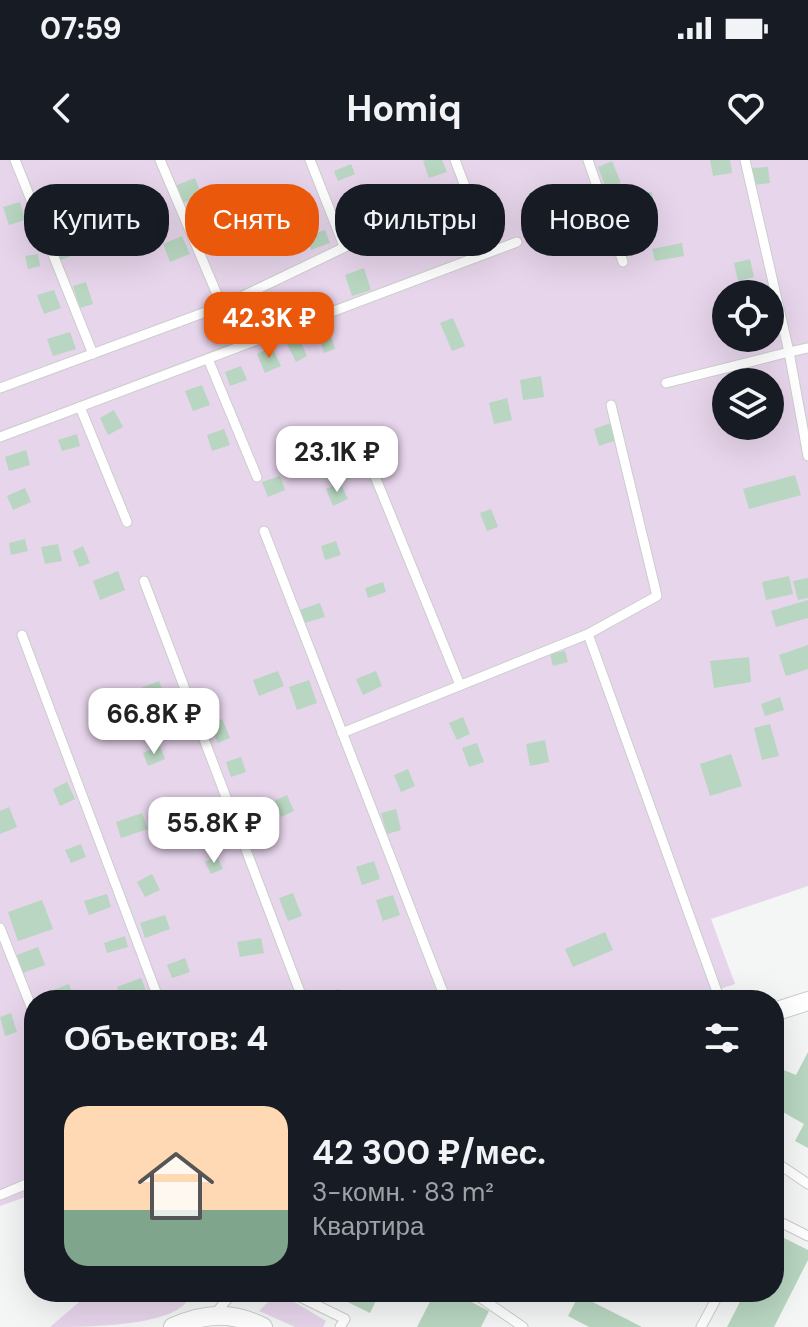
<!DOCTYPE html>
<html lang="ru">
<head>
<meta charset="utf-8">
<style>
	body { margin:0; font-family:"DM Sans",sans-serif; background:#242831; color:#f1f3f6; height:100vh; display:flex; flex-direction:column; font-size:30px; white-space:nowrap }
	* { box-sizing:border-box; margin:0 }
	p { font-size:26px; color:#9ea1a6 }
	.icon { flex:none; width:44px; height:44px; fill:none; stroke:currentColor; stroke-width:2; stroke-linecap:round; stroke-linejoin:round }
	.map { position:relative; flex:1; overflow:hidden }
	.panel { position:absolute; left:24px; top:830px; width:760px; height:312px; display:flex; flex-direction:column; background:#171b24; border-radius:32px; box-shadow:0 8px 32px #0002 }
	.panel>* { flex:none }
	.guide { position:absolute; left:24px; top:24px; width:760px; height:72px; display:flex; gap:16px }
	.fabs { position:absolute; left:712px; top:120px; display:grid; gap:16px }
	.fabs a { display:grid; place-items:center; width:72px; height:72px; border-radius:50%; background:#171b24; box-shadow:0 8px 32px #0002; font-size:40px }
	.price { position:absolute; translate:-50% -68px; padding:0 18px; border-radius:16px; background:#fff; color:#222; font-size:26px; line-height:52px; filter:drop-shadow(0 2px 4px #0008) }
	.price::after { content:''; position:absolute; left:50%; top:48px; width:24px; height:18px; margin-left:-12px; background:inherit; clip-path:polygon(0 0,100% 0,50% 100%) }
	.price.active { background:#ea580c; color:#fff }
	ul { padding:0; list-style:none }
	li { display:flex; align-items:center; gap:24px; height:200px; padding:0 40px }
	li span { display:grid; place-items:center; flex:none; width:224px; height:160px; border-radius:24px; color:#555 }
	li>.icon { margin-inline-start:auto }
	span .icon { width:96px; height:96px; fill:#fffc; stroke-width:1 }
	li b { font-size:34px }
	h2 { display:flex; justify-content:space-between; align-items:center; height:96px; padding:0 40px; font-size:34px }
	.chip { padding:0 28px; border-radius:32px; background:#171b24; box-shadow:0 8px 32px #0002; font-size:28px; line-height:72px }
	.chip.active { background:#ea580c; color:#fff }
	.status { display:flex; justify-content:space-between; align-items:center; height:56px; padding:0 40px; background:#171b24; direction:ltr }
	.status svg { height:22px; fill:currentColor }
	header { display:flex; justify-content:space-between; align-items:center; height:104px; padding:0 40px; background:#171b24; font-size:36px; font-weight:700 }
	.map>svg:first-child { display:block }
	.green { fill:#e7d5eb; fill-rule:evenodd }
	.building { fill:#b8d6c1 }
	.lines { fill:none; stroke-linecap:round; stroke-linejoin:round }
	.lane-casing { stroke:#cacecb; stroke-width:11 }
	.street-casing { stroke:#cacecb; stroke-width:20 }
	.lane { stroke:#fff; stroke-width:9 }
	.street { stroke:#fff; stroke-width:18 }
</style>
</head>
<body>
<div class="status"><b>07:59</b><svg viewBox="0 0 49 12"><path d="M0 12V9h3v3zM5 12V6h3v6zM10 12V3h3v9zM15 12V0h3v12zM26 1h20v11H26zM47 4h2v5h-2z"/></svg></div>
<header><svg class="icon" aria-label="back" viewBox="0 0 24 24"><path d="M15 5l-7 7 7 7"/></svg>Homiq<svg class="icon" aria-label="heart" viewBox="0 0 24 24"><path d="M12 20l-8-8c-3-5 5-10 8-4 3-6 11-1 8 4z"/></svg></header>
<div class="map">
<svg width="808" height="1167" viewBox="0 0 808 1167">
	<rect width="100%" height="100%" fill="#f3f6f4"/>
	<g class="green">
		<path d="M0,0H808V726L711,759L735,824L688,840H34V1034L0,1046ZM726,134H770V178H726ZM726,222H770V266H726Z"/>
		<path d="M91,1132H186L188,1139C174,1167 83,1167 50,1167Z"/>
		<path d="M270,1140H291L326,1161L323,1167H295L259,1151Z"/>
	</g>
	<g class="building">
		<path d="M427,0H442L447,12L429,18L423,1Z"/>
		<path d="M710,0H730L732,13L713,16Z"/>
		<path d="M612,1L621,23L606,28L598,7Z"/>
		<path d="M351,4L355,14L338,21L334,11Z"/>
		<path d="M768,7L770,23L754,25L752,8Z"/>
		<path d="M195,18L202,36L183,43L177,25Z"/>
		<path d="M52,25L57,39L44,43L40,29Z"/>
		<path d="M652,32L654,44L629,48L627,36Z"/>
		<path d="M20,42L25,60L9,65L3,47Z"/>
		<path d="M538,54L546,71L531,77L523,61Z"/>
		<path d="M207,58L217,74L203,82L194,66Z"/>
		<path d="M325,70L330,83L311,90L307,76Z"/>
		<path d="M65,71L74,95L60,100L51,77Z"/>
		<path d="M182,76L190,94L170,102L163,84Z"/>
		<path d="M682,83L684,96L655,101L652,89Z"/>
		<path d="M38,94L40,106L28,109L25,96Z"/>
		<path d="M750,99L754,117L738,121L734,103Z"/>
		<path d="M364,108L371,130L352,136L345,115Z"/>
		<path d="M86,122L93,144L80,148L73,126Z"/>
		<path d="M54,130L61,148L44,154L37,135Z"/>
		<path d="M453,158L465,186L452,191L440,163Z"/>
		<path d="M70,172L76,189L53,196L47,179Z"/>
		<path d="M330,173L335,189L324,193L319,176Z"/>
		<path d="M299,178L307,196L296,202L287,184Z"/>
		<path d="M272,187L281,206L265,213L257,194Z"/>
		<path d="M241,206L247,220L230,226L225,212Z"/>
		<path d="M541,216L544,237L523,240L520,220Z"/>
		<path d="M202,225L210,245L193,251L185,231Z"/>
		<path d="M507,238L512,260L494,264L489,243Z"/>
		<path d="M114,250L123,267L108,275L100,258Z"/>
		<path d="M611,263L617,280L599,286L594,269Z"/>
		<path d="M224,269L230,285L212,291L207,275Z"/>
		<path d="M77,274L80,286L62,291L58,280Z"/>
		<path d="M26,290L30,305L9,311L5,297Z"/>
		<path d="M795,315L801,335L749,349L743,329Z"/>
		<path d="M280,316L285,330L268,337L262,322Z"/>
		<path d="M340,323L348,339L333,346L326,329Z"/>
		<path d="M25,328L31,342L13,350L7,336Z"/>
		<path d="M491,349L498,367L487,371L480,353Z"/>
		<path d="M25,379L28,391L11,395L9,383Z"/>
		<path d="M336,381L341,395L325,400L321,386Z"/>
		<path d="M58,384L62,401L45,404L41,387Z"/>
		<path d="M83,386L90,403L79,407L73,391Z"/>
		<path d="M118,411L125,430L100,440L93,421Z"/>
		<path d="M789,416L793,434L766,440L762,422Z"/>
		<path d="M808,418V438L798,440L793,421Z"/>
		<path d="M383,422L386,432L368,438L365,428Z"/>
		<path d="M808,440V458L776,467L771,451Z"/>
		<path d="M320,443L325,457L304,463L300,450Z"/>
		<path d="M808,485V509L786,516L779,495Z"/>
		<path d="M565,491L568,502L553,506L550,494Z"/>
		<path d="M749,497L751,522L714,528L710,501Z"/>
		<path d="M278,511L284,526L259,536L253,520Z"/>
		<path d="M376,511L382,526L363,535L356,519Z"/>
		<path d="M309,520L317,543L297,550L289,527Z"/>
		<path d="M159,521L165,538L143,547L136,530Z"/>
		<path d="M780,537L784,550L765,556L761,544Z"/>
		<path d="M463,557L470,574L457,580L449,563Z"/>
		<path d="M117,558L123,574L108,580L101,564Z"/>
		<path d="M222,559L230,578L218,583L209,565Z"/>
		<path d="M770,564L779,596L762,600L754,568Z"/>
		<path d="M545,580L549,602L530,606L526,584Z"/>
		<path d="M477,583L484,602L469,607L462,588Z"/>
		<path d="M160,586L165,599L148,606L143,593Z"/>
		<path d="M731,594L742,626L710,636L700,604Z"/>
		<path d="M241,597L246,612L231,617L226,602Z"/>
		<path d="M408,609L415,626L401,632L394,615Z"/>
		<path d="M67,622L75,639L60,646L53,629Z"/>
		<path d="M287,635L294,651L281,657L274,641Z"/>
		<path d="M9,647L17,667L0,674V651Z"/>
		<path d="M396,649L401,670L387,674L381,653Z"/>
		<path d="M142,653L148,669L121,678L116,662Z"/>
		<path d="M81,684L86,697L71,703L65,690Z"/>
		<path d="M217,696L223,709L211,714L205,702Z"/>
		<path d="M374,701L380,719L362,725L356,707Z"/>
		<path d="M152,714L160,730L145,737L137,722Z"/>
		<path d="M293,733L302,756L288,761L279,738Z"/>
		<path d="M107,734L111,747L89,755L84,741Z"/>
		<path d="M393,735L400,755L383,761L376,740Z"/>
		<path d="M42,740L53,769L18,781L8,752Z"/>
		<path d="M165,755L170,769L145,778L140,763Z"/>
		<path d="M605,772L613,790L573,807L565,789Z"/>
		<path d="M125,776L128,787L107,793L104,783Z"/>
		<path d="M261,778L264,793L240,797L237,782Z"/>
		<path d="M38,787L45,805L23,813L17,795Z"/>
		<path d="M185,798L190,812L172,818L167,805Z"/>
		<path d="M141,818L147,834L122,840L117,827Z"/>
		<path d="M69,824L75,840H44L42,834Z"/>
		<path d="M339,829L342,840H316L314,836Z"/>
		<path d="M11,853L17,872L5,876L0,857Z"/>
		<path d="M808,892V988L795,981L804,964L774,947V906L796,915Z"/>
		<path d="M774,1073L808,1090V1100L774,1167H727L745,1132H774Z"/>
		<path d="M327,1132H380L370,1153Z"/>
		<path d="M435,1132H452L489,1151L481,1167H417Z"/>
		<path d="M579,1135L642,1167H589L568,1156Z"/>
	</g>
	<g class="lines">
		<defs>
			<g id="lane">
				<path d="M15,0L93,194"/>
				<path d="M160,0L222,146"/>
				<path d="M310,0L344,86"/>
				<path d="M588,0L623,102"/>
				<path d="M745,0L789,192L808,188"/>
				<path d="M208,199L257,317"/>
				<path d="M666,223L789,192L808,296"/>
				<path d="M0,228L222,146L466,29L455,0"/>
				<path d="M80,247L127,362"/>
				<path d="M0,277L517,82"/>
				<path d="M372,309L460,525"/>
				<path d="M264,371L446,840"/>
				<path d="M144,421L303,840"/>
				<path d="M588,474L720,840"/>
				<path d="M22,475L159,840"/>
				<path d="M342,573L588,474L657,436L611,245"/>
				<path d="M0,768L34,854"/>
				<path d="M774,1001L808,1024"/>
				<path d="M0,1035L34,1021"/>
				<path d="M774,1059L808,1076"/>
				<path d="M290,1132L345,1159L340,1167"/>
				<path d="M475,1134L523,1167"/>
				<path d="M215,1154L233,1132"/>
				<path d="M701,1167L720,1132"/>
			</g>
			<g id="street">
				<path d="M774,852L808,841"/>
				<path d="M173,1167C205,1153 231,1151 263,1167"/>
			</g>
		</defs>
		<use href="#lane" class="lane-casing"/>
		<use href="#street" class="street-casing"/>
		<use href="#lane" class="lane"/>
		<use href="#street" class="street"/>
	</g>
</svg>
<div class="fabs">
<a><svg class="icon" aria-label="locate" viewBox="0 0 24 24"><circle cx="12" cy="12" r="6"/><path d="M12 2v4M12 18v4M2 12h4M18 12h4"/></svg></a>
<a><svg class="icon" aria-label="layers" viewBox="0 0 24 24"><path d="M12 4l9 5-9 5-9-5zM3 14l9 5 9-5"/></svg></a>
</div>
<b class="price active" style="left:269px;top:200px">42.3K ₽</b>
<b class="price" style="left:337px;top:334px">23.1K ₽</b>
<b class="price" style="left:154px;top:596px">66.8K ₽</b>
<b class="price" style="left:214px;top:705px">55.8K ₽</b>
<div class="guide">
<a class="chip">Купить</a>
<a class="chip active">Снять</a>
<a class="chip">Фильтры</a>
<a class="chip">Новое</a>
</div>
<section class="panel">
<h2>Объектов: 4<svg class="icon" aria-label="filters" viewBox="0 0 24 24"><path d="M4 7h16M4 17h16"/><circle cx="9" cy="7" r="2"/><circle cx="15" cy="17" r="2"/></svg></h2>
<ul>
<li><span style="background:linear-gradient(#ffd9b3 65%,#7fa58c 0)"><svg class="icon" aria-label="home" viewBox="0 0 24 24"><path d="M3 11l9-7 9 7M6 9v11h12V9"/></svg></span><div><b>42 300 ₽/мес.</b><p>3-комн. · 83 m²</p><p>Квартира</p></div></li>
</ul>
</section>
</div>
</body>
</html>
